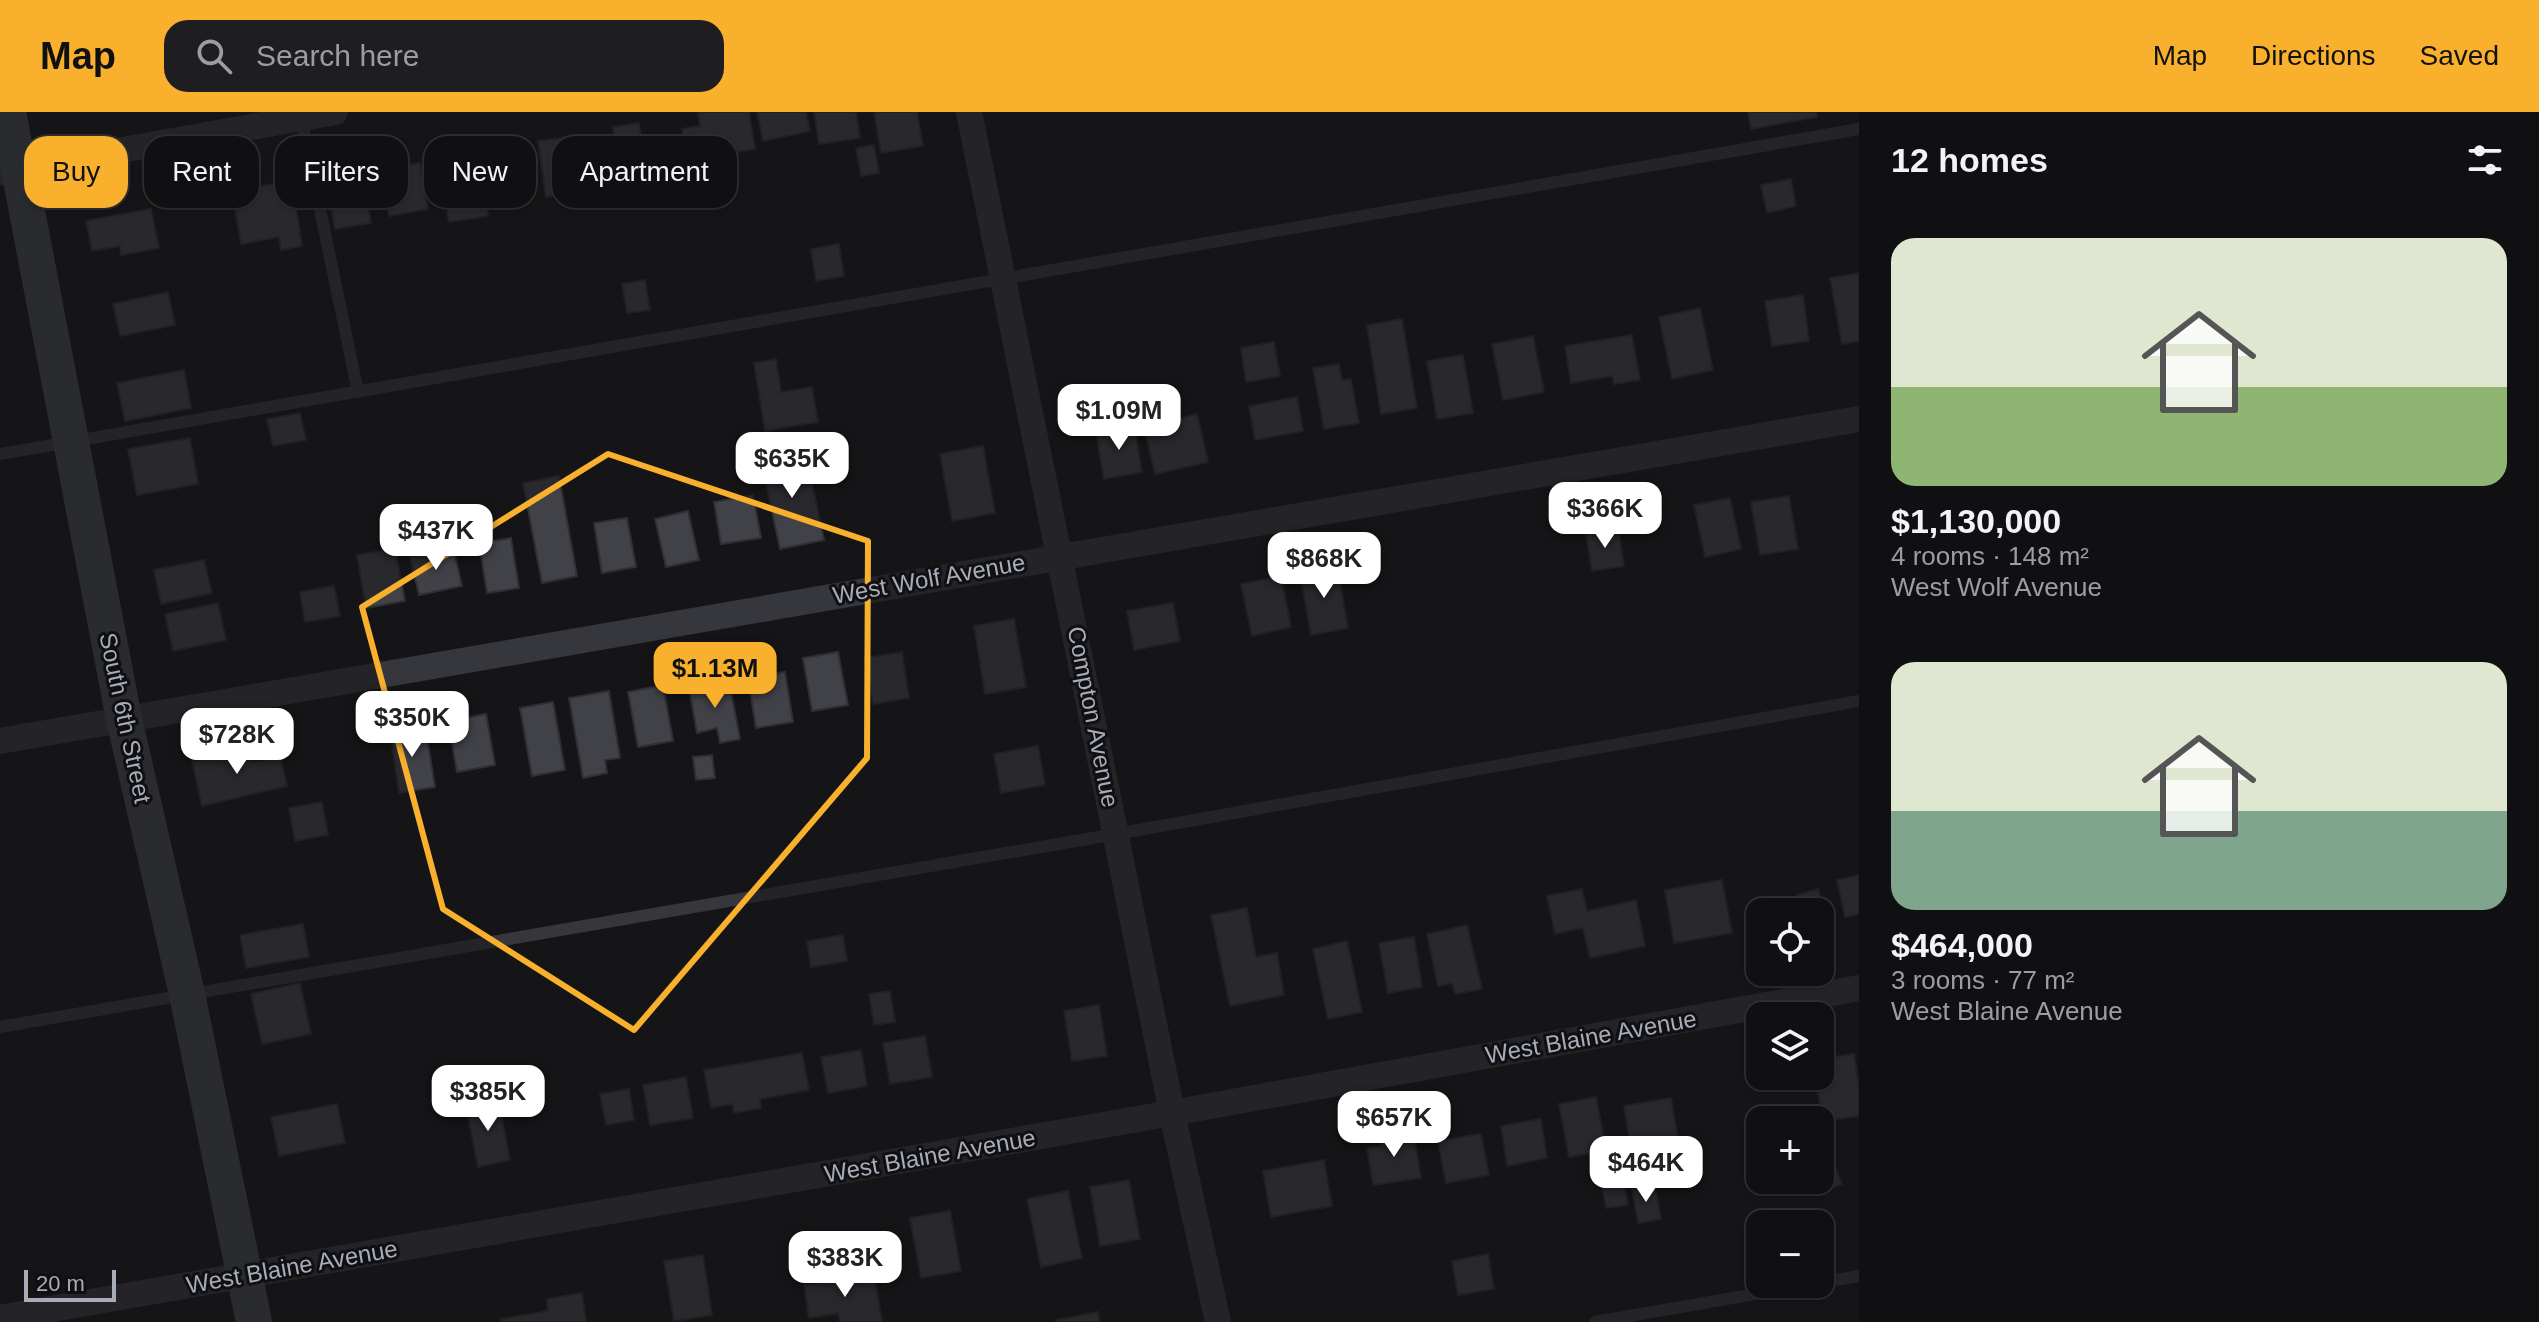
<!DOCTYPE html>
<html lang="en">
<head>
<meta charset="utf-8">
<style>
	body { margin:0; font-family:Helvetica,sans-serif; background:#1e1e20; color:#f1f3f6; height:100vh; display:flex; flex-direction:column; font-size:30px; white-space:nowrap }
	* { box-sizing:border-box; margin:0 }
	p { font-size:26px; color:#9c9d9f }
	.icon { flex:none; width:44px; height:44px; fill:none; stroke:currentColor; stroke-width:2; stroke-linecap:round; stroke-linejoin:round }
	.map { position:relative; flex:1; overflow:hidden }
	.panel { display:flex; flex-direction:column; background:#101012; width:680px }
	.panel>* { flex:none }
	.hud { position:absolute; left:24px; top:24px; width:760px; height:72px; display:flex; gap:16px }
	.buttons { position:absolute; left:1746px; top:786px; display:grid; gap:16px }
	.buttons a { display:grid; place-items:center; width:88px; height:88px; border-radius:16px; background:#101012; box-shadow:0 2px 6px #0004,0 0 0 2px #303032; font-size:40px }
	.scale { position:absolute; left:24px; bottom:20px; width:92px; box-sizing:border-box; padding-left:8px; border:4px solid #a7acb8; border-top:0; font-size:22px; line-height:28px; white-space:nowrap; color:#a7acb8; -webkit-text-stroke:6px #101013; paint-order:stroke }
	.price { position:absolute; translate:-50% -68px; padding:0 18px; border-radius:16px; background:#fff; color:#222; font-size:26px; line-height:52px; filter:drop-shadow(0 2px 4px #0008) }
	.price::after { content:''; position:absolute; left:50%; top:48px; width:24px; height:18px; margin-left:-12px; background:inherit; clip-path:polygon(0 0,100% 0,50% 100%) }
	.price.selected { background:#f8b02d; color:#111 }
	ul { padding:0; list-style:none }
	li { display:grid; align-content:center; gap:16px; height:424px; padding:0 32px }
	li span { display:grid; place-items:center; height:248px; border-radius:24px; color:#555 }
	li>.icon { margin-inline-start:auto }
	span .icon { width:144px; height:144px; fill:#fffc; stroke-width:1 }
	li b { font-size:34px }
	h2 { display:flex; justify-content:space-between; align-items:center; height:96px; padding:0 32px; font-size:34px }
	.pill { padding:0 28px; border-radius:24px; background:#101012; box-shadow:0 2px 6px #0004,0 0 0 2px #303032; font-size:28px; line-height:72px }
	.pill.selected { background:#f8b02d; color:#111 }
	header { display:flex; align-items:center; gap:48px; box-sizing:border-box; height:112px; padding:0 40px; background:#f8b02d; color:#111 }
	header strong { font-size:38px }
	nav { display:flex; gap:44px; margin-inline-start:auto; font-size:28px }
	.search { width:560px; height:72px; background:#1e1e20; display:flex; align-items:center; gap:20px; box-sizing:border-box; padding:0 28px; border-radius:24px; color:#9c9d9f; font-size:30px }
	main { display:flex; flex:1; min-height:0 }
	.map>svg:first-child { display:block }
	.building { fill:#414248; stroke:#2f2f34; stroke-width:2 }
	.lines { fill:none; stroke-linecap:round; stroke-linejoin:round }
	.lane { stroke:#36373d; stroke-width:12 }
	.street { stroke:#36373d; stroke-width:26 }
	.secondary { stroke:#44464d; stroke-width:36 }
	.marked { fill:none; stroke:#f8b02d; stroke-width:6; stroke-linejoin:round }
	.labels { text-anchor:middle; stroke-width:6; stroke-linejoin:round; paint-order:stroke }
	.street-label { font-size:24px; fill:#a7acb8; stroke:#101013 }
</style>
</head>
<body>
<header>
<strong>Map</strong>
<div class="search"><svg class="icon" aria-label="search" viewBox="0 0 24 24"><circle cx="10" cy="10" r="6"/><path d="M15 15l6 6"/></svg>Search here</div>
<nav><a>Map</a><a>Directions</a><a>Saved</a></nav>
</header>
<main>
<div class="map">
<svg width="1859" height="1210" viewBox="0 0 1859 1210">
	<rect width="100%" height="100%" fill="#151518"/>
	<g class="building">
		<path d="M698,0H749L755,37L687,48L682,17L700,14Z"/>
		<path d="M757,0H806L810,19L763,29Z"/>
		<path d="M814,0H856L860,26L819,32Z"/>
		<path d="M874,0H917L923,34L881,41Z"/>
		<path d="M1748,0H1816L1817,5L1751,17Z"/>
		<path d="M639,11L649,71L623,75L613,15Z"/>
		<path d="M580,23L589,79L546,85L538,29Z"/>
		<path d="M874,33L879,61L861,64L856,36Z"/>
		<path d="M478,41L488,104L449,110L438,48Z"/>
		<path d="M361,50L371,111L335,117L325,56Z"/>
		<path d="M420,51L428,97L389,104L381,58Z"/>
		<path d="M1791,67L1796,94L1767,101L1761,73Z"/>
		<path d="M292,69L302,134L281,138L279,125L241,132L232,79Z"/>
		<path d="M151,97L159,136L121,143L120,134L92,139L86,109Z"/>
		<path d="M839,132L844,164L816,169L811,137Z"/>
		<path d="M1859,161V229L1842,232L1830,166Z"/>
		<path d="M645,168L650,198L627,201L622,172Z"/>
		<path d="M168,180L175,213L120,224L113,192Z"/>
		<path d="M1803,183L1809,229L1772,234L1765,189Z"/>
		<path d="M1700,196L1713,258L1672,267L1659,205Z"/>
		<path d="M1402,207L1417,296L1381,302L1367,213Z"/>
		<path d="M1632,223L1640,268L1614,272L1612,264L1571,271L1565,234Z"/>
		<path d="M1533,224L1544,280L1503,288L1492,232Z"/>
		<path d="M1274,230L1280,264L1246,270L1241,236Z"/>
		<path d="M1463,243L1473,301L1437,307L1427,249Z"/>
		<path d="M776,247L781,280L812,275L818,310L765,319L754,251Z"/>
		<path d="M1339,252L1342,268L1351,267L1359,311L1324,317L1313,256Z"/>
		<path d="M184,258L191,296L125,309L117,271Z"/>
		<path d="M1297,285L1303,319L1255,328L1249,294Z"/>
		<path d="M300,301L306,328L273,334L267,307Z"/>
		<path d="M1197,302L1208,350L1155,362L1144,315Z"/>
		<path d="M1134,313L1142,360L1104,367L1096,320Z"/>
		<path d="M190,326L198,372L137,383L128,337Z"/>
		<path d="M983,334L995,401L952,409L940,342Z"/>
		<path d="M805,338L824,428L780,437L761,347Z"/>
		<path d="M559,364L577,464L542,471L523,371Z"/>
		<path d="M753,383L761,426L721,432L714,390Z"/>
		<path d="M1789,384L1798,437L1760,443L1751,390Z"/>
		<path d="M1730,386L1741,437L1705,445L1694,393Z"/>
		<path d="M688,399L699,448L666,455L655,407Z"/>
		<path d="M627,406L636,455L602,461L594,411Z"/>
		<path d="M1618,416L1624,454L1592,459L1586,422Z"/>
		<path d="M511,426L519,476L487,481L479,431Z"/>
		<path d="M453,436L462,474L419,483L410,445Z"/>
		<path d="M395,437L405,489L366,496L357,443Z"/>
		<path d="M204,448L212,481L161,492L154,458Z"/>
		<path d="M1337,454L1348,516L1311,523L1300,461Z"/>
		<path d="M1281,464L1291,515L1252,524L1241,472Z"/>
		<path d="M334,474L340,504L305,510L300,480Z"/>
		<path d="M218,491L226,528L173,539L165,502Z"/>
		<path d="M1173,491L1180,529L1134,538L1127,499Z"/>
		<path d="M1014,507L1026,575L985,582L974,514Z"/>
		<path d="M838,540L848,593L812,599L803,546Z"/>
		<path d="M902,540L909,586L873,592L865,546Z"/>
		<path d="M785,560L793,610L756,616L748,566Z"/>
		<path d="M729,569L740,627L720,631L717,616L697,621L689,576Z"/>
		<path d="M663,573L673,629L638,635L628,580Z"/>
		<path d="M609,579L620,646L605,648L607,661L583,666L569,586Z"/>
		<path d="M553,590L565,658L532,664L520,596Z"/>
		<path d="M486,602L495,653L457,660L448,609Z"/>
		<path d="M425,613L435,675L399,681L390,619Z"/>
		<path d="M1038,634L1045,673L1001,681L994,642Z"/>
		<path d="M250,636L253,650L280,643L287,674L202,694L192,649Z"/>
		<path d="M712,643L715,666L696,668L693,645Z"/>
		<path d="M322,690L328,723L295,729L289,696Z"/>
		<path d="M1859,763V802L1845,805L1837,768Z"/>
		<path d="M1722,768L1732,821L1674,831L1665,778Z"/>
		<path d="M1582,777L1587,799L1636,788L1645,834L1590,846L1583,816L1555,822L1547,784Z"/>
		<path d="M1818,777L1826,803L1820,805V800H1802L1797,783Z"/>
		<path d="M1247,796L1256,845L1277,841L1284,883L1230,894L1211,803Z"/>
		<path d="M303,812L309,845L246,856L240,823Z"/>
		<path d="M1467,813L1482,877L1455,882L1452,871L1438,874L1427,822Z"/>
		<path d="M843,823L847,849L811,855L807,829Z"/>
		<path d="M1414,825L1422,875L1388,881L1379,831Z"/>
		<path d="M1347,829L1362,900L1328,907L1313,837Z"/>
		<path d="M300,871L311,922L262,932L251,882Z"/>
		<path d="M890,879L895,910L874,913L869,882Z"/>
		<path d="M1099,893L1107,944L1072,949L1064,899Z"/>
		<path d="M925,924L932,965L890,972L883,931Z"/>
		<path d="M861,938L867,974L828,981L821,945Z"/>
		<path d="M802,941L809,978L760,987L761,996L734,1001L732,992L711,996L704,958Z"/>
		<path d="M1854,942L1859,974V1004L1822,1009L1816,964H1820V947Z"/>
		<path d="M686,965L693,1006L650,1013L643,973Z"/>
		<path d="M629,977L634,1008L606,1013L600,982Z"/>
		<path d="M1596,985L1606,1038L1569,1045L1559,992Z"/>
		<path d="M1671,986L1683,1058L1648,1064L1644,1040L1632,1042L1624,994Z"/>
		<path d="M498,987L510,1048L478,1055L466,994Z"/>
		<path d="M337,992L345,1031L279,1044L271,1005Z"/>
		<path d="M1541,1007L1547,1046L1507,1054L1501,1014Z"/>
		<path d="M1413,1018L1421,1066L1373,1073L1367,1036L1381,1034L1379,1023Z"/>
		<path d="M1481,1022L1489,1063L1446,1071L1438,1029Z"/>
		<path d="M1324,1048L1332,1094L1271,1105L1263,1059Z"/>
		<path d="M1832,1048L1842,1072L1817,1082L1810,1068H1820V1053Z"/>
		<path d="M1623,1064L1628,1093L1606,1096L1601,1068Z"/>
		<path d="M1129,1068L1140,1127L1100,1134L1090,1075Z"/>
		<path d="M1655,1073L1661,1107L1638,1111L1632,1077Z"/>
		<path d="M1068,1079L1082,1146L1041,1155L1027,1087Z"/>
		<path d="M950,1099L961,1159L921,1166L910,1106Z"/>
		<path d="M1488,1142L1494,1177L1458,1183L1452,1149Z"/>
		<path d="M703,1143L712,1203L674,1209L664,1149Z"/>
		<path d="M874,1161L882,1210H840L838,1201L809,1206L804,1173Z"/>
		<path d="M582,1181L586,1210H502L501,1207L548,1199L547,1187Z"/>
		<path d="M1098,1200L1100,1210H1056V1208Z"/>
	</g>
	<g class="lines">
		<g class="lane">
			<path d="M301,6L358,280"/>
			<path d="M0,342L1859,17"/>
			<path d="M0,915L1116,722L1859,589"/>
			<path d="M1820,1171L1859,1164"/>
			<path d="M1595,1210L1813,1172"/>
		</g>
		<g class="street">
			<path d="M969,0L1172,1001L1218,1210"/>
			<path d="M0,60L335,0"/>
			<path d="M0,629L1859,307"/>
			<path d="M0,1206L1172,1001L1859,876"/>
		</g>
		<path class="secondary" d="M8,0L124,607L187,882L254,1210"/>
	</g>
	<path d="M0 0H1859V1210H0ZM608,342L868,429L867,646L634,918L443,797L362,495Z" fill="#151518" fill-opacity=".55" fill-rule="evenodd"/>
	<path class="marked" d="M608,342L868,429L867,646L634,918L443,797L362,495Z"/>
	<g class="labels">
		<g class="street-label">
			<text transform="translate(929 467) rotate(-10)" y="8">West Wolf Avenue</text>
			<text transform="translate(1093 605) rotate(79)" y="8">Compton Avenue</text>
			<text transform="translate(125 606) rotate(78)" y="8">South 6th Street</text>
			<text transform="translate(1591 925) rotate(-10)" y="8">West Blaine Avenue</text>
			<text transform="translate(930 1044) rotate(-10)" y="8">West Blaine Avenue</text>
			<text transform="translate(292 1155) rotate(-10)" y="8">West Blaine Avenue</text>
		</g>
	</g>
</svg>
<div class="buttons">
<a><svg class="icon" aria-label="locate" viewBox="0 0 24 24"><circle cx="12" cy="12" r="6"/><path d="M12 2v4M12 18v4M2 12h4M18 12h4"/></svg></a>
<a><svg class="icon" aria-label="layers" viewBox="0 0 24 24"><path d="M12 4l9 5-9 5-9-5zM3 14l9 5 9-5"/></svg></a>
<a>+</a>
<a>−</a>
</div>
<div class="scale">20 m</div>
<b class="price" style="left:1119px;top:340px">$1.09M</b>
<b class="price" style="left:792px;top:388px">$635K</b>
<b class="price" style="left:1605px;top:438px">$366K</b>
<b class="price" style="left:436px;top:460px">$437K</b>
<b class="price" style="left:1324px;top:488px">$868K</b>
<b class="price selected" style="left:715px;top:598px">$1.13M</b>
<b class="price" style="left:412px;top:647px">$350K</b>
<b class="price" style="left:237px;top:664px">$728K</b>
<b class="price" style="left:488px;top:1021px">$385K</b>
<b class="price" style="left:1394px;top:1047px">$657K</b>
<b class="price" style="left:1646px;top:1092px">$464K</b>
<b class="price" style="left:845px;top:1187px">$383K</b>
<div class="hud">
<a class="pill selected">Buy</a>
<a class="pill">Rent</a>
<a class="pill">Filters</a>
<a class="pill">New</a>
<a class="pill">Apartment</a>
</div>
</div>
<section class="panel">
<h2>12 homes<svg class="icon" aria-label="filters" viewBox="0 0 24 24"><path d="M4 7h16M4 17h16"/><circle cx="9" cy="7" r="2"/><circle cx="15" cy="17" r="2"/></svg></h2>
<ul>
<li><span style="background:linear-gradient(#dfe7d0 60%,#8fb573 0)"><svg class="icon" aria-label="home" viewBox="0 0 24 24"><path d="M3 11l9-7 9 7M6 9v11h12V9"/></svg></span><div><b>$1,130,000</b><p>4 rooms · 148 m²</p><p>West Wolf Avenue</p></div></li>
<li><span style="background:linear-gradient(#dfe7d0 60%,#7fa58c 0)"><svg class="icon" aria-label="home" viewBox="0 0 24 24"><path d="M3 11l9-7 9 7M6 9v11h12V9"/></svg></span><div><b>$464,000</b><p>3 rooms · 77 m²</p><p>West Blaine Avenue</p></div></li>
</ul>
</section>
</main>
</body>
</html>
